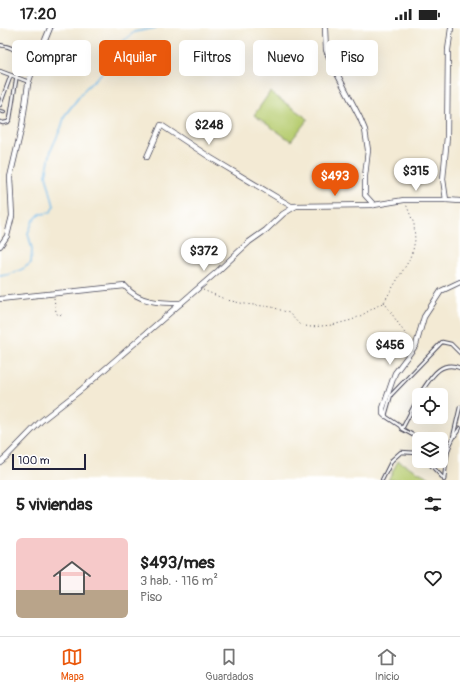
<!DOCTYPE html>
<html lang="es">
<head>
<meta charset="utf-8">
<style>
	body { margin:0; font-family:Pangolin,sans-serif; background:#f6f6f6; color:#222; height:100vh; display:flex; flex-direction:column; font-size:15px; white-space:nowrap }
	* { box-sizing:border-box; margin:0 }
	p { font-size:13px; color:#767676 }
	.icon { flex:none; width:22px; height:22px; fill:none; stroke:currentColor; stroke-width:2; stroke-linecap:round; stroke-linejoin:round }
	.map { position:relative; height:452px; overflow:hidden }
	.drawer { display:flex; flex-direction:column; background:#fff; flex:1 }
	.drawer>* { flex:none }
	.hud { position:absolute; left:12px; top:12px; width:436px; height:36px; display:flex; gap:8px }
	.tools { position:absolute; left:412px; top:360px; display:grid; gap:8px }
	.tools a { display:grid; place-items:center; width:36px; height:36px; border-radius:6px; background:#fff; box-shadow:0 4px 16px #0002; font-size:20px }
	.scale { position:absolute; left:12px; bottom:10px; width:74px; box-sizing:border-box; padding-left:4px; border:2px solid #22223b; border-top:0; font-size:11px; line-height:14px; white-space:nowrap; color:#22223b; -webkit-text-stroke:3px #fff; paint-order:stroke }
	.price { position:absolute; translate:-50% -34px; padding:0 9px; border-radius:14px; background:#fff; color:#222; font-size:13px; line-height:26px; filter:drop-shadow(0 1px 2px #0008) }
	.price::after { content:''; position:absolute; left:50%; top:24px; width:12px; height:9px; margin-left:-6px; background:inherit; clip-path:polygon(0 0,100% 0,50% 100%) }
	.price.on { background:#ea580c; color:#fff }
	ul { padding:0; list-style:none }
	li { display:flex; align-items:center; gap:12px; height:100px; padding:0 16px }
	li+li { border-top:1px solid #e0e0e0 }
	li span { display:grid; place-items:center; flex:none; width:112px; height:80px; border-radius:6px; color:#555 }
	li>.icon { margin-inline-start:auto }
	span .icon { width:48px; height:48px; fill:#fffc; stroke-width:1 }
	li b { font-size:17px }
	h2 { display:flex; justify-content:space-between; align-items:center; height:48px; padding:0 16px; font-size:17px }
	.pill { padding:0 14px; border-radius:6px; background:#fff; box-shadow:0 4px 16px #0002; font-size:14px; line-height:36px }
	.pill.on { background:#ea580c; color:#fff }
	.status { display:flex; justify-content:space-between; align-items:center; height:28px; padding:0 20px; background:#fff; direction:ltr }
	.status svg { height:11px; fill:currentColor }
	.tab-bar { display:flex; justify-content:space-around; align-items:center; height:56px; border-top:1px solid #e0e0e0; background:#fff; font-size:11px; color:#767676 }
	.tab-bar a { display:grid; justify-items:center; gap:2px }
	.tab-bar .on { color:#ea580c }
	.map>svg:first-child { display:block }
	.green { fill:#b8cd72; stroke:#6d7856 }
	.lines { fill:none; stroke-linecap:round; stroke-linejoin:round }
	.stream { stroke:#75bcec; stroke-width:1.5 }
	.lane-casing { stroke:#414052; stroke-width:4.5 }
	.street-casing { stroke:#414052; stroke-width:6 }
	.path { stroke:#414052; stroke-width:1; stroke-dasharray:1 3; stroke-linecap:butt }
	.lane { stroke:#fff; stroke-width:2.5 }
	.street { stroke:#fff; stroke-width:4.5 }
</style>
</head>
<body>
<div class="status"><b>17:20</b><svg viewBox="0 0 49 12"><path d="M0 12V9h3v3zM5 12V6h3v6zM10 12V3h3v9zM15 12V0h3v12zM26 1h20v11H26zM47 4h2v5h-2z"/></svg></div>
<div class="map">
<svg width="460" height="452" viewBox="0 0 460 452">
	<rect width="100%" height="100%" fill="#fff"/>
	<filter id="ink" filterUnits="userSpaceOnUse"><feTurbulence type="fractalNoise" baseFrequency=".025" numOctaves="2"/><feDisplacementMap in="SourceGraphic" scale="8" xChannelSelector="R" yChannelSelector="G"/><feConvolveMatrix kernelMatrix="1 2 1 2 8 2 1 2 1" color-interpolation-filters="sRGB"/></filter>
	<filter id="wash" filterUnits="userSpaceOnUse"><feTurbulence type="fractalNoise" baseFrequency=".012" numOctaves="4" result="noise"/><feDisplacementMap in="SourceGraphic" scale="16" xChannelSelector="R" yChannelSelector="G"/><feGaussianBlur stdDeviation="0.9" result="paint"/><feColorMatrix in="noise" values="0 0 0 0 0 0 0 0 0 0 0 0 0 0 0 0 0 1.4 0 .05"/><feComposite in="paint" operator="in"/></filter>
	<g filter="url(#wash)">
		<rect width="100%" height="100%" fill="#f3ead4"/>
		<g class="green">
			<path d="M270,64L308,91L291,113L254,87Z"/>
			<path d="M398,433L434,452H388Z"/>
		</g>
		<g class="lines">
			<path class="stream" d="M0,248C12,247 21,243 31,235L32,221L28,205L33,193L40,186L50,185L54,178L46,147L51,122L61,100L65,87L86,60L104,43L121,15L134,4L156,0"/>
		</g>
	</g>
	<g filter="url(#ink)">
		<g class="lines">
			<defs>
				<g id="lane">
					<path d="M0,17C11,19 18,21 19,33L10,91L8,94L3,95L0,94"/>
					<path d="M0,43L29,54"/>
					<path d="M0,77L11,47"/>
					<path d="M0,83L4,84"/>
					<path d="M419,367C430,352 439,331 460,340"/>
					<path d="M402,401L419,368"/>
					<path d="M453,409L460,379"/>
					<path d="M420,411L402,401L400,398L385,388L391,367L442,314L451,316L460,325"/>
					<path d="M441,420H448"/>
					<path d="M427,433L444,451"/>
					<path d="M382,452L392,432L401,424L417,425L419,426"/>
					<path d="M444,452C447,429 445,420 460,400"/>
				</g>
				<g id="street">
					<path d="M325,0L326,22L331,34L360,90L365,102L368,122L365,148V167L374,177"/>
					<path d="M147,129L161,97L211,130L291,178L374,177L404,172H446L460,173"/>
					<path d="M446,172L443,151L447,109L448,22L451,0"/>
					<path d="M0,218L7,208L12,188L10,149L22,98L28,56L32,44L50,0"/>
					<path d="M0,271L125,258C138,275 161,275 181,275"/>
					<path d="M385,388L383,386V380L395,345L416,317L424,289L441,263L460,254"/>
					<path d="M0,434L7,428L41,393L82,361L218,243L249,214L266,202L283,186L296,178"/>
				</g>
			</defs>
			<use href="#lane" class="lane-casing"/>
			<use href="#street" class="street-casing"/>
			<g class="path">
				<path d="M203,262L227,272L245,276L272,279L289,285L300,297L311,299L332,297L352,292L362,287L384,274L408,234L413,222L415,212L414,196L406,176"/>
				<path d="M54,270L56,284L58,287L64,286"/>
				<path d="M384,274L406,307L412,314"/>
			</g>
			<use href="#lane" class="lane"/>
			<use href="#street" class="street"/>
		</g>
	</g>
</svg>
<div class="tools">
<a><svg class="icon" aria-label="locate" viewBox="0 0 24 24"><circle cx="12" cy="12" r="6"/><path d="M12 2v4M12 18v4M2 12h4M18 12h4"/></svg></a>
<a><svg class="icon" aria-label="layers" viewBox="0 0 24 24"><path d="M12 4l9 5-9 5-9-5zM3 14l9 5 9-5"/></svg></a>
</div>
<div class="scale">100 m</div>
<b class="price" style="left:209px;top:118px">$248</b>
<b class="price" style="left:416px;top:164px">$315</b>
<b class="price on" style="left:335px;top:169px">$493</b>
<b class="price" style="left:204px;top:244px">$372</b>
<b class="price" style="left:390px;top:338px">$456</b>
<div class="hud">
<a class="pill">Comprar</a>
<a class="pill on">Alquilar</a>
<a class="pill">Filtros</a>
<a class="pill">Nuevo</a>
<a class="pill">Piso</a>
</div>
</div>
<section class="drawer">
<h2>5 viviendas<svg class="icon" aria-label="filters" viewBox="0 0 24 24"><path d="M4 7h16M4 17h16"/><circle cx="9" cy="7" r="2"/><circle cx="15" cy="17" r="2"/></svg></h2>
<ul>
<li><span style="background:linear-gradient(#f6c9c9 65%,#b9a48a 0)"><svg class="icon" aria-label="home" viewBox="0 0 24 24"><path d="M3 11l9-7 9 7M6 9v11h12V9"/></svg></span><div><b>$493/mes</b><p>3 hab. · 116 m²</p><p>Piso</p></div><svg class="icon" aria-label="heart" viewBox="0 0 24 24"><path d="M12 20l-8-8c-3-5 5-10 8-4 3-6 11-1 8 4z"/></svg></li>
</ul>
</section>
<nav class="tab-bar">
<a class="on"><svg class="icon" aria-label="map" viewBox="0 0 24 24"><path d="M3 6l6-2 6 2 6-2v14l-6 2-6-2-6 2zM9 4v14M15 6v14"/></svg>Mapa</a>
<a><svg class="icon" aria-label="saved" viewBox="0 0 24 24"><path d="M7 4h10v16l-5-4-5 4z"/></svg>Guardados</a>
<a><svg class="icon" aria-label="home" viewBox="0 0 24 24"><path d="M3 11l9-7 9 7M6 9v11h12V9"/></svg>Inicio</a>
</nav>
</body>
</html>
